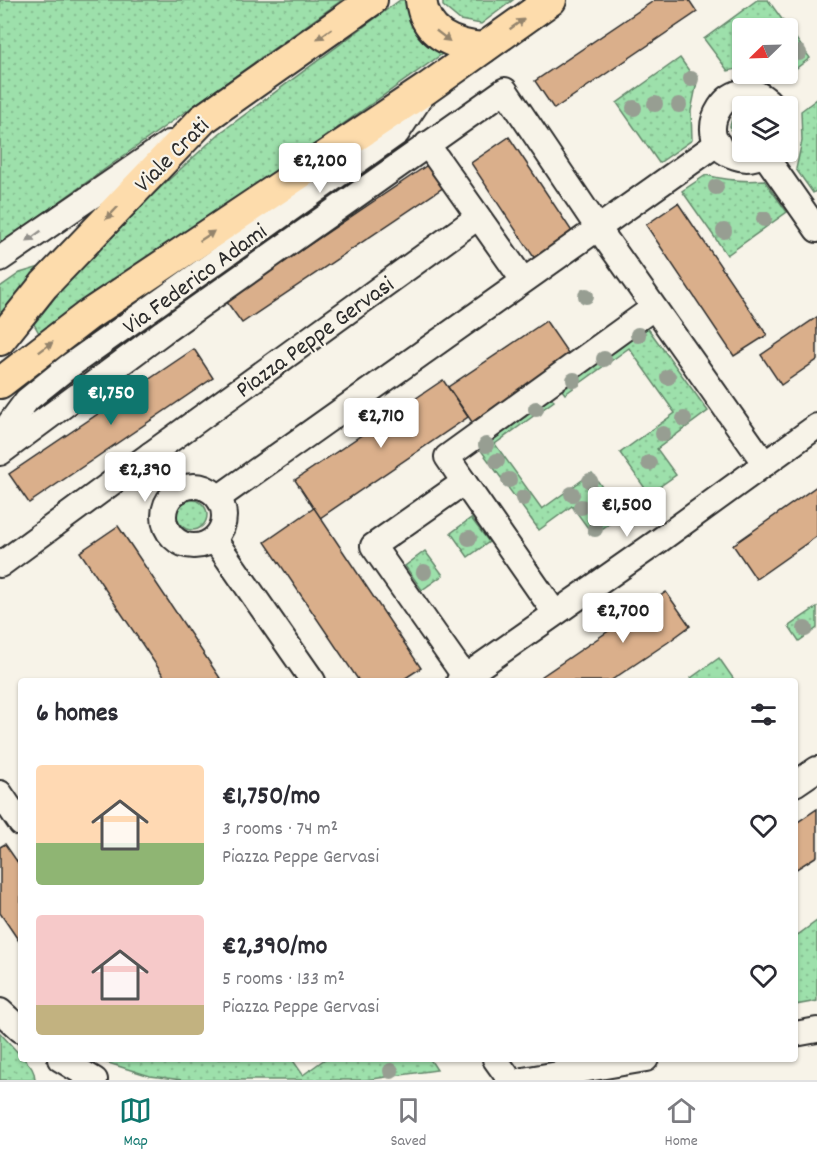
<!DOCTYPE html>
<html lang="en">
<head>
<meta charset="utf-8">
<style>
	body { margin:0; font-family:Dekko,sans-serif; background:#f2f2f3; color:#2b2b33; height:100vh; display:flex; flex-direction:column; font-size:22px; white-space:nowrap }
	* { box-sizing:border-box; margin:0 }
	p { font-size:20px; color:#7c7c81 }
	.icon { flex:none; width:33px; height:33px; fill:none; stroke:currentColor; stroke-width:2; stroke-linecap:round; stroke-linejoin:round }
	.map { position:relative; flex:1; overflow:hidden }
	.panel { position:absolute; left:18px; top:678px; width:780px; height:384px; display:flex; flex-direction:column; background:#fff; border-radius:6px; box-shadow:0 2px 4px #0004 }
	.panel>* { flex:none }
	.needle { width:39px; rotate:247deg }
	.controls { position:absolute; left:732px; top:18px; display:grid; gap:12px }
	.controls a { display:grid; place-items:center; width:66px; height:66px; border-radius:6px; background:#fff; box-shadow:0 2px 4px #0004; font-size:30px }
	.price { position:absolute; translate:-50% -51px; padding:0 14px; border-radius:6px; background:#fff; color:#222; font-size:20px; line-height:39px; filter:drop-shadow(0 2px 3px #0008) }
	.price::after { content:''; position:absolute; left:50%; top:36px; width:18px; height:14px; margin-left:-9px; background:inherit; clip-path:polygon(0 0,100% 0,50% 100%) }
	.price.selected { background:#0f766e; color:#fff }
	ul { padding:0; list-style:none }
	li { display:flex; align-items:center; gap:18px; height:150px; padding:0 18px }
	li span { display:grid; place-items:center; flex:none; width:168px; height:120px; border-radius:6px; color:#555 }
	li>.icon { margin-inline-start:auto }
	span .icon { width:72px; height:72px; fill:#fffc; stroke-width:1 }
	li b { font-size:26px }
	h2 { display:flex; justify-content:space-between; align-items:center; height:72px; padding:0 18px; font-size:26px }
	.tabs { display:flex; justify-content:space-around; align-items:center; height:84px; border-top:2px solid #e1e1e2; background:#fff; font-size:16px; color:#7c7c81 }
	.tabs a { display:grid; justify-items:center; gap:3px }
	.tabs .selected { color:#0f766e }
	.map>svg:first-child { display:block }
	.grass { fill:url(#grass-dots); stroke:#64866b; stroke-width:1.5 }
	.building { fill:#daaf8b; stroke:#2b2b2b; stroke-width:1.5 }
	.lines { fill:none; stroke-linecap:round; stroke-linejoin:round }
	.minor-casing { stroke:#2b2b2b; stroke-width:28 }
	.major-casing { stroke:#2b2b2b; stroke-width:34 }
	.minor { stroke:#f7f3e8; stroke-width:24 }
	.major { stroke:#fddcac; stroke-width:30 }
	.tree { fill:#979e92 }
	.oneway { fill:#94846c }
	.oneway2 { fill:#918f8a }
	.labels { text-anchor:middle; stroke-width:4.5; stroke-linejoin:round; paint-order:stroke }
	.street-label { font-size:24px; fill:#2b2b2b; stroke:#f7f3e8 }
</style>
</head>
<body>
<div class="map">
<svg width="817" height="1080" viewBox="0 0 817 1080">
	<defs>
		<pattern id="grass-dots" width="8" height="8" patternUnits="userSpaceOnUse" patternTransform="scale(1.5)"><rect width="8" height="8" fill="#9de0ab"/><path d="M2 2h.1M6 6h.1" fill="none" stroke="#87c093" stroke-width="1.8" stroke-linecap="round"/></pattern>
	</defs>
	<rect width="100%" height="100%" fill="#f7f3e8"/>
	<filter id="ink" filterUnits="userSpaceOnUse"><feTurbulence type="fractalNoise" baseFrequency=".0167" numOctaves="2"/><feDisplacementMap in="SourceGraphic" scale="12" xChannelSelector="R" yChannelSelector="G"/><feConvolveMatrix kernelMatrix="1 2 1 2 8 2 1 2 1" color-interpolation-filters="sRGB"/></filter>
	<g filter="url(#ink)">
		<g class="grass">
			<path d="M0,0H342L0,244Z"/>
			<path d="M400,0H405C412,30 416,37 442,54L45,335L39,333L34,324L74,273L139,207L220,133Z"/>
			<path d="M443,0H513L481,24L460,20L443,6Z"/>
			<path d="M757,0H768L810,58L787,75L783,74H788V28H742V68L728,71L704,39Z"/>
			<path d="M680,58L697,82L691,111L692,140L659,163L617,103Z"/>
			<path d="M817,99V190L813,193L796,169L802,141L801,111Z"/>
			<path d="M742,111V140L733,135L730,126L733,116Z"/>
			<path d="M706,175C725,180 744,182 764,180L787,212L727,255L682,191Z"/>
			<path d="M43,266L0,332V287L20,273Z"/>
			<path d="M644,323L708,411L657,449L676,475L649,494L620,453L675,413L629,348L565,394L558,385Z"/>
			<path d="M549,393L554,401L495,444L542,509L592,473L622,515L593,535L572,506L539,530L477,445Z"/>
			<circle cx="192" cy="515" r="15"/>
			<path d="M471,518L489,542L468,557L451,533Z"/>
			<path d="M425,551L443,575L422,590L405,566Z"/>
			<path d="M817,607V628L799,641L789,626Z"/>
			<path d="M719,658L735,681H693L691,678Z"/>
			<path d="M817,921V1001L795,1005V937Z"/>
			<path d="M0,1033L21,1056V1059H24C31,1066 35,1071 35,1080H0Z"/>
			<path d="M141,1059H292L303,1075L325,1059H430L437,1070L365,1080H183L150,1076L105,1062Z"/>
		</g>
		<g class="building">
			<path d="M655,0H689L697,12L554,109L535,81Z"/>
			<path d="M509,137L573,233L535,259L471,163Z"/>
			<path d="M429,164L444,187L242,323L226,301Z"/>
			<path d="M678,203L767,335L734,356L646,225Z"/>
			<path d="M817,317V360L781,385L761,355Z"/>
			<path d="M546,321L570,356L472,422L448,387Z"/>
			<path d="M194,349L213,378L29,503L9,474Z"/>
			<path d="M443,380L468,417L320,518L295,480Z"/>
			<path d="M817,486V536L756,579L733,545Z"/>
			<path d="M314,508L421,668L401,681H359L265,542Z"/>
			<path d="M118,526L220,678L215,681H167L80,552Z"/>
			<path d="M666,592L690,626L667,643L610,681H535Z"/>
			<path d="M817,809V856L795,870V824Z"/>
			<path d="M5,844L21,867V944L0,913V847Z"/>
		</g>
		<g class="lines">
			<defs>
				<g id="minor">
					<path d="M427,144L523,280"/>
					<path d="M767,152C758,158 747,161 736,157C683,141 733,59 773,106"/>
					<path d="M764,154L817,230"/>
					<path d="M0,259L169,143"/>
					<path d="M0,451L7,427L27,400L68,367L397,133L423,94"/>
					<path d="M0,453L163,332L505,90L598,228L765,464"/>
					<path d="M151,454L478,217"/>
					<path d="M464,482L447,457L653,308"/>
					<circle cx="194" cy="516" r="30"/>
					<path d="M218,498L718,143"/>
					<path d="M214,539L313,681"/>
					<path d="M0,565L151,454L178,491"/>
					<path d="M465,677L373,546L464,482L555,613"/>
					<path d="M459,681L660,540L817,426"/>
					<path d="M795,784L817,769"/>
					<path d="M0,793L21,824"/>
					<path d="M0,1011L21,1030"/>
					<path d="M795,1034L817,1030"/>
					<path d="M60,1059L95,1080"/>
					<path d="M495,1059L510,1080"/>
					<path d="M523,1080L646,1059"/>
				</g>
				<g id="major">
					<path d="M421,0C425,35 453,45 483,48"/>
					<path d="M0,340L44,285L203,119L372,0"/>
					<path d="M0,383L87,316L426,89L551,0"/>
				</g>
			</defs>
			<use href="#minor" class="minor-casing"/>
			<use href="#major" class="major-casing"/>
			<use href="#minor" class="minor"/>
			<use href="#major" class="major"/>
		</g>
		<g class="tree">
			<circle cx="799" cy="53" r="8"/>
			<circle cx="691" cy="79" r="8"/>
			<circle cx="655" cy="104" r="8"/>
			<circle cx="679" cy="105" r="8"/>
			<circle cx="634" cy="108" r="8"/>
			<circle cx="716" cy="187" r="8"/>
			<circle cx="764" cy="219" r="8"/>
			<circle cx="724" cy="231" r="8"/>
			<circle cx="586" cy="296" r="8"/>
			<circle cx="638" cy="335" r="8"/>
			<circle cx="604" cy="359" r="8"/>
			<circle cx="668" cy="377" r="8"/>
			<circle cx="574" cy="380" r="8"/>
			<circle cx="536" cy="409" r="8"/>
			<circle cx="684" cy="419" r="8"/>
			<circle cx="663" cy="434" r="8"/>
			<circle cx="486" cy="445" r="8"/>
			<circle cx="497" cy="461" r="8"/>
			<circle cx="649" cy="463" r="8"/>
			<circle cx="509" cy="480" r="8"/>
			<circle cx="590" cy="481" r="8"/>
			<circle cx="572" cy="494" r="8"/>
			<circle cx="598" cy="494" r="8"/>
			<circle cx="523" cy="498" r="8"/>
			<circle cx="581" cy="507" r="8"/>
			<circle cx="615" cy="514" r="8"/>
			<circle cx="595" cy="529" r="8"/>
			<circle cx="469" cy="538" r="8"/>
			<circle cx="424" cy="572" r="8"/>
			<circle cx="805" cy="629" r="8"/>
			<circle cx="391" cy="1071" r="8"/>
		</g>
		<defs><path id="oneway-solid" d="M-6-.8H1V-3.2L6.5 0L1 3.2V.8H-6Z" transform="scale(1.5)"/></defs>
		<g class="oneway">
			<use href="#oneway-solid" transform="translate(517 24) rotate(-35)"/>
			<use href="#oneway-solid" transform="translate(324 34) rotate(145)"/>
			<use href="#oneway-solid" transform="translate(443 36) rotate(38)"/>
			<use href="#oneway-solid" transform="translate(112 213) rotate(134)"/>
			<use href="#oneway-solid" transform="translate(207 236) rotate(-34)"/>
			<use href="#oneway-solid" transform="translate(46 347) rotate(-37)"/>
		</g>
		<use class="oneway2" href="#oneway-solid" transform="translate(34 236) rotate(145)"/>
	</g>
	<g class="labels">
		<g class="street-label">
			<text transform="translate(171 154) rotate(-45)" y="8">Viale Crati</text>
			<text transform="translate(194 278) rotate(-36)" y="8">Via Federico Adami</text>
			<text transform="translate(314 336) rotate(-36)" y="8">Piazza Peppe Gervasi</text>
		</g>
	</g>
</svg>
<div class="controls">
<a><svg class="needle" viewBox="-14 -14 28 28"><path d="M0-13l5 13h-10z" fill="#e53935"/><path d="M0 13l5-13h-10z" fill="#7c7c81"/></svg></a>
<a><svg class="icon" aria-label="layers" viewBox="0 0 24 24"><path d="M12 4l9 5-9 5-9-5zM3 14l9 5 9-5"/></svg></a>
</div>
<b class="price" style="left:320px;top:194px">€2,200</b>
<b class="price selected" style="left:111px;top:426px">€1,750</b>
<b class="price" style="left:381px;top:449px">€2,710</b>
<b class="price" style="left:145px;top:503px">€2,390</b>
<b class="price" style="left:627px;top:538px">€1,500</b>
<b class="price" style="left:623px;top:644px">€2,700</b>
<section class="panel">
<h2>6 homes<svg class="icon" aria-label="filters" viewBox="0 0 24 24"><path d="M4 7h16M4 17h16"/><circle cx="9" cy="7" r="2"/><circle cx="15" cy="17" r="2"/></svg></h2>
<ul>
<li><span style="background:linear-gradient(#ffd9b3 65%,#8fb573 0)"><svg class="icon" aria-label="home" viewBox="0 0 24 24"><path d="M3 11l9-7 9 7M6 9v11h12V9"/></svg></span><div><b>€1,750/mo</b><p>3 rooms · 74 m²</p><p>Piazza Peppe Gervasi</p></div><svg class="icon" aria-label="heart" viewBox="0 0 24 24"><path d="M12 20l-8-8c-3-5 5-10 8-4 3-6 11-1 8 4z"/></svg></li>
<li><span style="background:linear-gradient(#f6c9c9 75%,#c2b280 0)"><svg class="icon" aria-label="home" viewBox="0 0 24 24"><path d="M3 11l9-7 9 7M6 9v11h12V9"/></svg></span><div><b>€2,390/mo</b><p>5 rooms · 133 m²</p><p>Piazza Peppe Gervasi</p></div><svg class="icon" aria-label="heart" viewBox="0 0 24 24"><path d="M12 20l-8-8c-3-5 5-10 8-4 3-6 11-1 8 4z"/></svg></li>
</ul>
</section>
</div>
<nav class="tabs">
<a class="selected"><svg class="icon" aria-label="map" viewBox="0 0 24 24"><path d="M3 6l6-2 6 2 6-2v14l-6 2-6-2-6 2zM9 4v14M15 6v14"/></svg>Map</a>
<a><svg class="icon" aria-label="saved" viewBox="0 0 24 24"><path d="M7 4h10v16l-5-4-5 4z"/></svg>Saved</a>
<a><svg class="icon" aria-label="home" viewBox="0 0 24 24"><path d="M3 11l9-7 9 7M6 9v11h12V9"/></svg>Home</a>
</nav>
</body>
</html>
